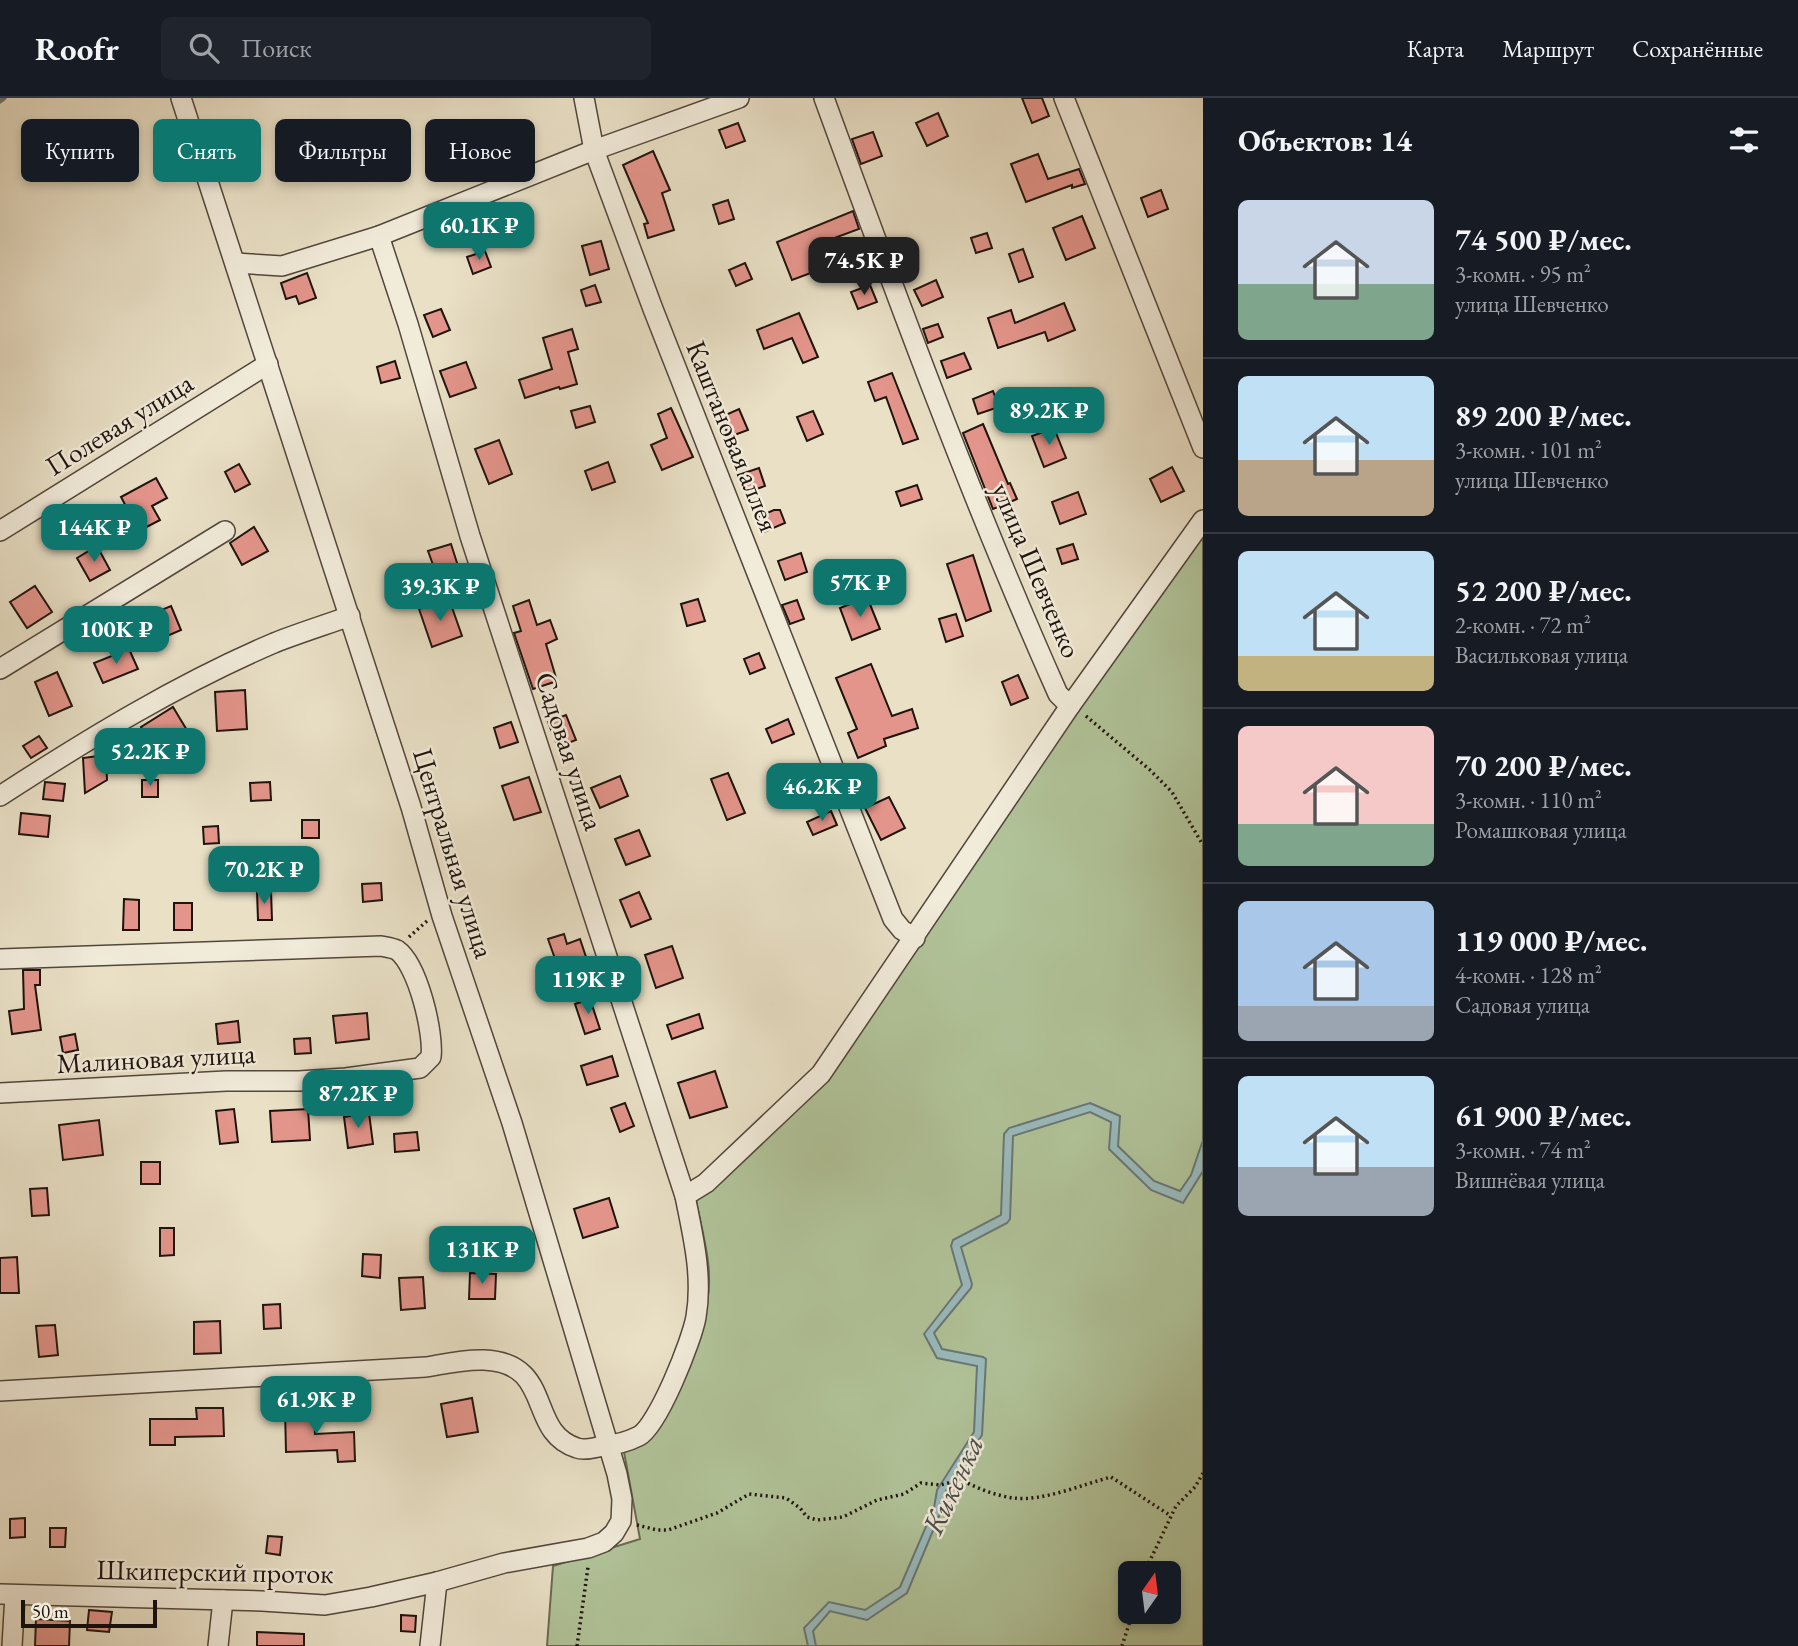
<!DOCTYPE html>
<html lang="ru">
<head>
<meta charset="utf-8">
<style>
	body { margin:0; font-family:"EB Garamond",serif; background:#20242c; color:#f1f3f6; height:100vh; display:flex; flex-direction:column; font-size:26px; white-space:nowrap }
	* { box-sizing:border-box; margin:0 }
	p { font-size:23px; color:#9ea1a6 }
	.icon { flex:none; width:38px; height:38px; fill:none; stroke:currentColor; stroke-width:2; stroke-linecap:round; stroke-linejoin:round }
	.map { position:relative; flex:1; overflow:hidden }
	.details { display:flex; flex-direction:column; background:#171b24; width:595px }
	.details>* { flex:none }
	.guide { position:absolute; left:21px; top:21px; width:665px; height:63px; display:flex; gap:14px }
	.needle { width:46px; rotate:14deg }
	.fabs { position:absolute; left:1118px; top:1463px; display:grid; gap:14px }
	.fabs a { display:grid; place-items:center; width:63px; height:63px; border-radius:10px; background:#171b24; box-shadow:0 4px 10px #0003; font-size:35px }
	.scale { position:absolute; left:21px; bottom:18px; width:136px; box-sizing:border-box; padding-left:7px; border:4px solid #1f130e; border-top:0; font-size:19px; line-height:24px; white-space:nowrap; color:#1f130e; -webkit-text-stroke:5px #f1ebda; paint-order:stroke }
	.price { position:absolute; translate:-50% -60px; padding:0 16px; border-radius:14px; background:#0f766e; color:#fff; font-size:23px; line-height:46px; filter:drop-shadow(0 2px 4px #0008) }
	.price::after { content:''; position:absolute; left:50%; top:42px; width:21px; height:16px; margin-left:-10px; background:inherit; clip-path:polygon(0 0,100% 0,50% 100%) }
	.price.active { background:#222; color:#fff }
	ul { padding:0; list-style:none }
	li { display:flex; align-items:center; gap:21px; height:175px; padding:0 35px }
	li+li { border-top:2px solid #363941 }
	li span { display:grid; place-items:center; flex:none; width:196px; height:140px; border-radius:10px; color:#555 }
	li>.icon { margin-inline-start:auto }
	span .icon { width:84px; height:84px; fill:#fffc; stroke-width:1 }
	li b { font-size:30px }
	h2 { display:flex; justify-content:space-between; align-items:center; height:84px; padding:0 35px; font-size:30px }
	.tag { padding:0 24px; border-radius:10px; background:#171b24; box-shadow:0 4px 10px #0003; font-size:24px; line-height:63px }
	.tag.active { background:#0f766e; color:#fff }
	header { display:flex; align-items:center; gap:42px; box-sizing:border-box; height:98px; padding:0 35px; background:#171b24; border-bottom:2px solid #363941 }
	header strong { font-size:33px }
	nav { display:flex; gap:38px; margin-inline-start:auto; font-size:24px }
	.search { width:490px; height:63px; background:#20242c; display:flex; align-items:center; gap:18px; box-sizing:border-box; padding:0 24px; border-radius:10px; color:#9ea1a6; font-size:26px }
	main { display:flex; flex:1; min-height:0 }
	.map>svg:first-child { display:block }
	.green { fill:#b1c399; stroke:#686b54; stroke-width:2; fill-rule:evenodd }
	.water { fill:#9abbbd; stroke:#697877; stroke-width:2 }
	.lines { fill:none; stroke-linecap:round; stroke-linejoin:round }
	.stream { stroke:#697877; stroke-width:5 }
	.building { fill:#e4958b; stroke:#1f130e; stroke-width:2 }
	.street-casing { stroke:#52463c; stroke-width:22 }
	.path { stroke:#1f130e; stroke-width:3.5; stroke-dasharray:2 3.5; stroke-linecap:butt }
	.street { stroke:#f1ebda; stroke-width:19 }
	.labels { text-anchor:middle; stroke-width:5; stroke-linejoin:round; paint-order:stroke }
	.street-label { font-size:28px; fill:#1f130e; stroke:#f1ebda }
	.water-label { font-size:30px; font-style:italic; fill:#4a4e4b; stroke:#f1ebda }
</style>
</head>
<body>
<header>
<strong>Roofr</strong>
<div class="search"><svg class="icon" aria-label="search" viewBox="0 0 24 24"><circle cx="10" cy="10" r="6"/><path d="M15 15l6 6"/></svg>Поиск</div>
<nav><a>Карта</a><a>Маршрут</a><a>Сохранённые</a></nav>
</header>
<main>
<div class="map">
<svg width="1203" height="1548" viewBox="0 0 1203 1548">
	<rect width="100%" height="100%" fill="#e9e0c6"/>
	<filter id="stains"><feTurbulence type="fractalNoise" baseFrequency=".00286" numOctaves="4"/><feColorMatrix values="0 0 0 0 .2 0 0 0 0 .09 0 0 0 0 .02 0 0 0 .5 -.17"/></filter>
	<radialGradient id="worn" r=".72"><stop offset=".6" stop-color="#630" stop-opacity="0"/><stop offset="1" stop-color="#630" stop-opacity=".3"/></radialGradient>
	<path class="green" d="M1203,432V1548H547L553,1468L640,1441L624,1354C656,1307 696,1261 707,1204C714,1171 702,1134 696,1102L826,980L1070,617ZM1130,1475H1169V1514H1130Z"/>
	<path class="water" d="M1090,1005L1120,1018L1118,1048L1154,1083L1180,1093L1191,1077L1203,1042V1073L1183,1105L1151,1092L1109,1051L1111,1024L1090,1014L1013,1038L1010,1121L1007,1125L961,1149L972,1186L971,1190L934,1235L942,1251L983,1259L986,1261L982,1337L946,1393L942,1411L907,1495L867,1522L830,1513L813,1533L816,1548H808L804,1530L829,1504L865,1512L900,1489L934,1410L937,1392L974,1334L977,1268L937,1260L924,1236L962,1187L951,1148L953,1142L1001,1117L1004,1036L1009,1030Z"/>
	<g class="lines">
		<path class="stream" d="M0,3L4,0"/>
	</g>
	<g class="building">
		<path d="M1022,0H1042L1049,18L1032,25Z"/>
		<path d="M938,15L948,38L927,48L916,25Z"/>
		<path d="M738,25L745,43L726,50L719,32Z"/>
		<path d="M873,34L882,58L861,66L852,41Z"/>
		<path d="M653,53L670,92L662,95L674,132L648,140L644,126L648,125L623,67Z"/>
		<path d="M1038,56L1048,81L1079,71L1085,86L1072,90V87L1026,104L1011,66Z"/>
		<path d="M1161,92L1168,111L1148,119L1141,100Z"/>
		<path d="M728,102L734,121L719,126L713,107Z"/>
		<path d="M853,113L859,131L818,146L827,169L792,182L777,144Z"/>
		<path d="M1082,118L1095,150L1066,162L1053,130Z"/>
		<path d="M987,135L992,150L976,155L971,140Z"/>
		<path d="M601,143L609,171L590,177L582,148Z"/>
		<path d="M1023,151L1033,179L1019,184L1009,156Z"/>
		<path d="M485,153L491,169L473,176L467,159Z"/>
		<path d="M745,165L752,181L736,188L729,172Z"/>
		<path d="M307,175L316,200L299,206L296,198L286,201L281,185Z"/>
		<path d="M936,182L943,199L922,208L914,192Z"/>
		<path d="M595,187L601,204L586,208L581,192Z"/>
		<path d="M870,187L877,204L858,211L851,194Z"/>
		<path d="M1064,205L1075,232L1048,243L1045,234L998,250L988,220L1011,212L1015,225Z"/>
		<path d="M441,211L450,232L433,239L424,217Z"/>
		<path d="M799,215L818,259L803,265L792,240L764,251L757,232Z"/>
		<path d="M938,226L943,239L928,245L923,231Z"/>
		<path d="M572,231L578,251L568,254L577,286L560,291L559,289L525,300L519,282L552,271L543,240Z"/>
		<path d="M964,255L971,271L947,280L941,263Z"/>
		<path d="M395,263L400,280L381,285L377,269Z"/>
		<path d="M466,264L476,290L450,299L440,273Z"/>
		<path d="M892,275L918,341L903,346L886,299L875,303L868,284Z"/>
		<path d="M993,293L999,309L978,316L973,301Z"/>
		<path d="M590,308L595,324L576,330L571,313Z"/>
		<path d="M671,310L693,359L662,372L651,347L667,340L658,316Z"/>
		<path d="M739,311L748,332L729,339L721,319Z"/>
		<path d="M813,313L823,336L807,343L797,319Z"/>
		<path d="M983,326L1008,386L1010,385L1017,401L993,411L963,335Z"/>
		<path d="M1054,330L1066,360L1044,369L1032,338Z"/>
		<path d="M499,342L512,376L489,386L475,351Z"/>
		<path d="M608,364L615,384L592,392L585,373Z"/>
		<path d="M239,366L250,386L235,394L225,374Z"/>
		<path d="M1172,369L1184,393L1161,404L1150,381Z"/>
		<path d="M759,370L765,388L745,395L738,377Z"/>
		<path d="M156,380L167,400L152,408L160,422L139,433L121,399Z"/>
		<path d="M917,387L922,401L901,408L896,394Z"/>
		<path d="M1078,394L1086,416L1060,426L1052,404Z"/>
		<path d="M774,412H780L785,425L764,434L758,419Z"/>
		<path d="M254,429L268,453L242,467L230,445Z"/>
		<path d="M451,446L458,468L436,475L428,453Z"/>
		<path d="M1073,446L1078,461L1062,466L1057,451Z"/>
		<path d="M97,448L110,472L90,483L77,460Z"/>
		<path d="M801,455L807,474L785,482L778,463Z"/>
		<path d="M973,457L991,513L966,523L947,466Z"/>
		<path d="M35,488L52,514L27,530L10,504Z"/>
		<path d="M867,499L880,531L852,542L840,510Z"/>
		<path d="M449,501L462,538L432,549L419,511Z"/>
		<path d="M698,501L705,523L687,528L681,506Z"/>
		<path d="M529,502L537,527L550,522L557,541L546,546L557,583L533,591L514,535L521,533L513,508Z"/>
		<path d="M797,502L804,521L790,526L782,507Z"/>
		<path d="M171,508L181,532L158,542L147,518Z"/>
		<path d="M956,516L963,538L946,544L939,521Z"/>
		<path d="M129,551L138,571L103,585L94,565Z"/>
		<path d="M759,555L765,570L750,576L744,561Z"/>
		<path d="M871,566L892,618L912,611L918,630L884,641L886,648L858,660L848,635L857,631L836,580Z"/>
		<path d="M57,574L72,608L49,618L35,584Z"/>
		<path d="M1018,577L1028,600L1011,607L1002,584Z"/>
		<path d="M245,592L247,631L217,633L215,594Z"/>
		<path d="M173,609L188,634L156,653L141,629Z"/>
		<path d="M566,617L576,642L558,649L548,624Z"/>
		<path d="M788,621L794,636L772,645L766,631Z"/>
		<path d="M511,624L518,644L500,650L494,630Z"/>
		<path d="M39,638L47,650L31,660L23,648Z"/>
		<path d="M106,657L107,682L85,695L83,660Z"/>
		<path d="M728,675L745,715L727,722L711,681Z"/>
		<path d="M620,678L628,698L600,710L591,690Z"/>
		<path d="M529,679L541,714L514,722L502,688Z"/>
		<rect x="142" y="682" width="16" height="17"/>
		<path d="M45,684L65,686L63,703L43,701Z"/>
		<path d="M270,684L271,702L251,703L250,685Z"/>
		<path d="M889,699L905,730L881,742L865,710Z"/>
		<path d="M831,713L837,727L813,737L807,724Z"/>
		<path d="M21,715L50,718L48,739L19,736Z"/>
		<rect x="302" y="722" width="17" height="18"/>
		<path d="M218,728L219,745L204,746L203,729Z"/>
		<path d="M639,732L650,758L626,767L615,741Z"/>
		<path d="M381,785L382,802L363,804L362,786Z"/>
		<path d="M257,793H271L272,822H258Z"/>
		<path d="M639,794L651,821L631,829L620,802Z"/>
		<path d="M124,801L139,802V832H123Z"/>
		<rect x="174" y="805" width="18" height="27"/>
		<path d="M564,836L567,846L580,841L587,862L559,872L548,841Z"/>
		<path d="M672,848L683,880L656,890L645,857Z"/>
		<path d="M23,872H40V887H35L41,932L12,936L9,913L24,911Z"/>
		<path d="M590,901L600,931L585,936L575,906Z"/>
		<path d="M367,915L369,941L336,945L333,918Z"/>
		<path d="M699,916L703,930L672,941L667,927Z"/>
		<path d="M238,923L240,944L218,946L216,926Z"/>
		<path d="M75,936L78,952L63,955L60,939Z"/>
		<path d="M310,940L311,955L295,956L294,941Z"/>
		<path d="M612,958L618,978L587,987L581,968Z"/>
		<path d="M715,973L727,1009L690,1020L678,985Z"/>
		<path d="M625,1005L634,1028L620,1034L611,1010Z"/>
		<path d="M234,1011L238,1044L220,1046L216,1013Z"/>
		<path d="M308,1011L310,1042L272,1044L270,1013Z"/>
		<path d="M369,1015L373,1046L348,1050L344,1019Z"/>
		<path d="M99,1022L103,1057L63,1062L59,1027Z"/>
		<path d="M417,1034L419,1052L395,1054L394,1036Z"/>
		<rect x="141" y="1064" width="19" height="22"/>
		<path d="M47,1090L49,1117L32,1118L30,1091Z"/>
		<path d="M609,1100L618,1129L583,1140L574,1111Z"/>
		<path d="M160,1130H174V1157L160,1158Z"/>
		<path d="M363,1156L381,1157L380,1180L362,1178Z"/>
		<path d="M17,1159L19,1195H0V1160Z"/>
		<path d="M470,1175L496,1176L495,1201H469Z"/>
		<path d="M423,1179L425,1210L401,1212L399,1180Z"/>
		<path d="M280,1206L281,1230L264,1231L263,1207Z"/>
		<path d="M220,1223L221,1255L194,1256V1224Z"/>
		<path d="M55,1227L58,1257L39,1259L36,1228Z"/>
		<path d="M472,1300L478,1334L447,1339L441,1306Z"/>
		<path d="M196,1310H223L224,1338L175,1339V1347H150V1321H197Z"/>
		<path d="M314,1311L315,1336L354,1334L355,1363L338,1364L337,1352L286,1354L285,1312Z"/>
		<path d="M25,1420V1439L10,1440V1421Z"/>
		<path d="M50,1430H66L65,1449H50Z"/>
		<path d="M268,1438L282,1439L280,1457L266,1455Z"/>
		<path d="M89,1512L112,1514L109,1534L87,1532Z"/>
		<path d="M401,1517L416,1518L415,1534L401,1533Z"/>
		<path d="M36,1521L70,1523L69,1548H35Z"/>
		<path d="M257,1534L304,1536V1548H257Z"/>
	</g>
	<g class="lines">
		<defs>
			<g id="street">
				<path d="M584,0L594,52L653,211L893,821L902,832L915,840"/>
				<path d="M824,0C897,200 971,401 1058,596L1070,608"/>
				<path d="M1064,0L1203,350"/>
				<path d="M235,165L282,168L379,138L594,52L739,0"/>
				<path d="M0,433L268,266"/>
				<path d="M0,571L225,433"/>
				<path d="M0,698C88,641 178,586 274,545C299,535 325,527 350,518"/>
				<path d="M0,861L381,848C386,849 393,850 397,852C418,867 434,935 431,959L420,970L346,980L299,983H226L0,995"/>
				<path d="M685,1098L706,1085L821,976L1070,608L1203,422"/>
				<path d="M0,1293L426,1269C444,1266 465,1261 484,1262C555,1265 526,1334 577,1350C585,1353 596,1349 603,1348C614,1347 629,1343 639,1338C658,1328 692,1242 696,1219C703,1178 693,1138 685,1098L470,438L408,226L379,138"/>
				<path d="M0,1496L262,1503L325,1507L371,1499L437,1484L504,1465L588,1450L604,1444L614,1435L621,1423L622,1401L617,1376L512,1025L442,818L411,709L181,0"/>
				<path d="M12,1548L15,1497"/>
				<path d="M218,1548L223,1502"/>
				<path d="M430,1548L437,1484"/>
			</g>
		</defs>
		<use href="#street" class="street-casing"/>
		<g class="path">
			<path d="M1086,618L1150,672L1172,694L1203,747"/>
			<path d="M409,839L427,823"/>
			<path d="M637,1427L657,1432H668L717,1415L749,1396L786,1400L800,1410L807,1419L817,1422L843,1419L877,1402L904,1396L921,1385L940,1387L961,1382C977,1390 996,1398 1014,1400C1041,1404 1084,1386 1111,1379L1171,1418"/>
			<path d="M1144,1475L1176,1408L1195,1389L1203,1375"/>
			<path d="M577,1548L588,1469"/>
			<path d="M1122,1548L1133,1514"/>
		</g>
		<use href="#street" class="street"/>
	</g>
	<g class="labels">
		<g class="street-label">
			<text transform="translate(119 326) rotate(-32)" y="10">Полевая улица</text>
			<text transform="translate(733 338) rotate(68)" y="10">Каштановая аллея</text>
			<text transform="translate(1037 472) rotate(67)" y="10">улица Шевченко</text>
			<text transform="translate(570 653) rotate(72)" y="10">Садовая улица</text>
			<text transform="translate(454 755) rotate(73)" y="10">Центральная улица</text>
			<text transform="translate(156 960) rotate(-3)" y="10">Малиновая улица</text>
			<text transform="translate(215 1473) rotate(1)" y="10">Шкиперский проток</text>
		</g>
		<g class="water-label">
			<text transform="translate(953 1387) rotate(-65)" y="10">Кикенка</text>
		</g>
	</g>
	<rect width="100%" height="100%" filter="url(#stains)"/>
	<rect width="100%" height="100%" fill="url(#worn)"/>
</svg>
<div class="fabs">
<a><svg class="needle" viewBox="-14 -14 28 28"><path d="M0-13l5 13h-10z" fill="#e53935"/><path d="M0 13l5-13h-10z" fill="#9ea1a6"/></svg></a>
</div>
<div class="scale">50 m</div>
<b class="price" style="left:479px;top:164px">60.1K ₽</b>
<b class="price active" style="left:864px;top:199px">74.5K ₽</b>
<b class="price" style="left:1049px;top:349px">89.2K ₽</b>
<b class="price" style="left:94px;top:466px">144K ₽</b>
<b class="price" style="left:860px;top:521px">57K ₽</b>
<b class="price" style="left:440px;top:525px">39.3K ₽</b>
<b class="price" style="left:116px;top:568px">100K ₽</b>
<b class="price" style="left:150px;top:690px">52.2K ₽</b>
<b class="price" style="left:822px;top:725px">46.2K ₽</b>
<b class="price" style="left:264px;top:808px">70.2K ₽</b>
<b class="price" style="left:588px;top:918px">119K ₽</b>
<b class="price" style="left:358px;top:1032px">87.2K ₽</b>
<b class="price" style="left:482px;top:1188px">131K ₽</b>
<b class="price" style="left:316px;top:1338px">61.9K ₽</b>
<div class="guide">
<a class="tag">Купить</a>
<a class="tag active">Снять</a>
<a class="tag">Фильтры</a>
<a class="tag">Новое</a>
</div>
</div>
<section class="details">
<h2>Объектов: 14<svg class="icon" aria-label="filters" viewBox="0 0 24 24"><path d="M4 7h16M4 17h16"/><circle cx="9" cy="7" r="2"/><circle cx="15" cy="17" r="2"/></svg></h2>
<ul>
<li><span style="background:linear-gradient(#c9d6e8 60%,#7fa58c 0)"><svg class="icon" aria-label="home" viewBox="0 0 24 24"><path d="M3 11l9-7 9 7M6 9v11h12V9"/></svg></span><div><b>74 500 ₽/мес.</b><p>3-комн. · 95 m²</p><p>улица Шевченко</p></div></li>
<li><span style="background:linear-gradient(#bfe0f5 60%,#b9a48a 0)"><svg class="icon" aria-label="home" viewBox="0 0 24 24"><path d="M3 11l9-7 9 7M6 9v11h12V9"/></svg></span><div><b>89 200 ₽/мес.</b><p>3-комн. · 101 m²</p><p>улица Шевченко</p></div></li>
<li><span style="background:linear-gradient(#bfe0f5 75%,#c2b280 0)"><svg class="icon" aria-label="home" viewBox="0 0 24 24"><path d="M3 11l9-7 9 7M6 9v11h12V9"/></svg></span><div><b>52 200 ₽/мес.</b><p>2-комн. · 72 m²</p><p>Васильковая улица</p></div></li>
<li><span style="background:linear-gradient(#f6c9c9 70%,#7fa58c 0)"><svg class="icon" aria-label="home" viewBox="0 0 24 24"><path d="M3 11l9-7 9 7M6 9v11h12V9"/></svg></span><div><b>70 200 ₽/мес.</b><p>3-комн. · 110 m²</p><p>Ромашковая улица</p></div></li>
<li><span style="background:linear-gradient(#a9c7e8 75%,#9aa5b1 0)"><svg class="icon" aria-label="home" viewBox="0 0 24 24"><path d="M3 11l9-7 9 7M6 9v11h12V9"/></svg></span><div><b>119 000 ₽/мес.</b><p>4-комн. · 128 m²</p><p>Садовая улица</p></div></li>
<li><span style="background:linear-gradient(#bfe0f5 65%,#9aa5b1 0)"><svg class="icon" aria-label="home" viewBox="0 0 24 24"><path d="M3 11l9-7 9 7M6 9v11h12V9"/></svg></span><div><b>61 900 ₽/мес.</b><p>3-комн. · 74 m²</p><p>Вишнёвая улица</p></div></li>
</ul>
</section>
</main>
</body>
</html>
